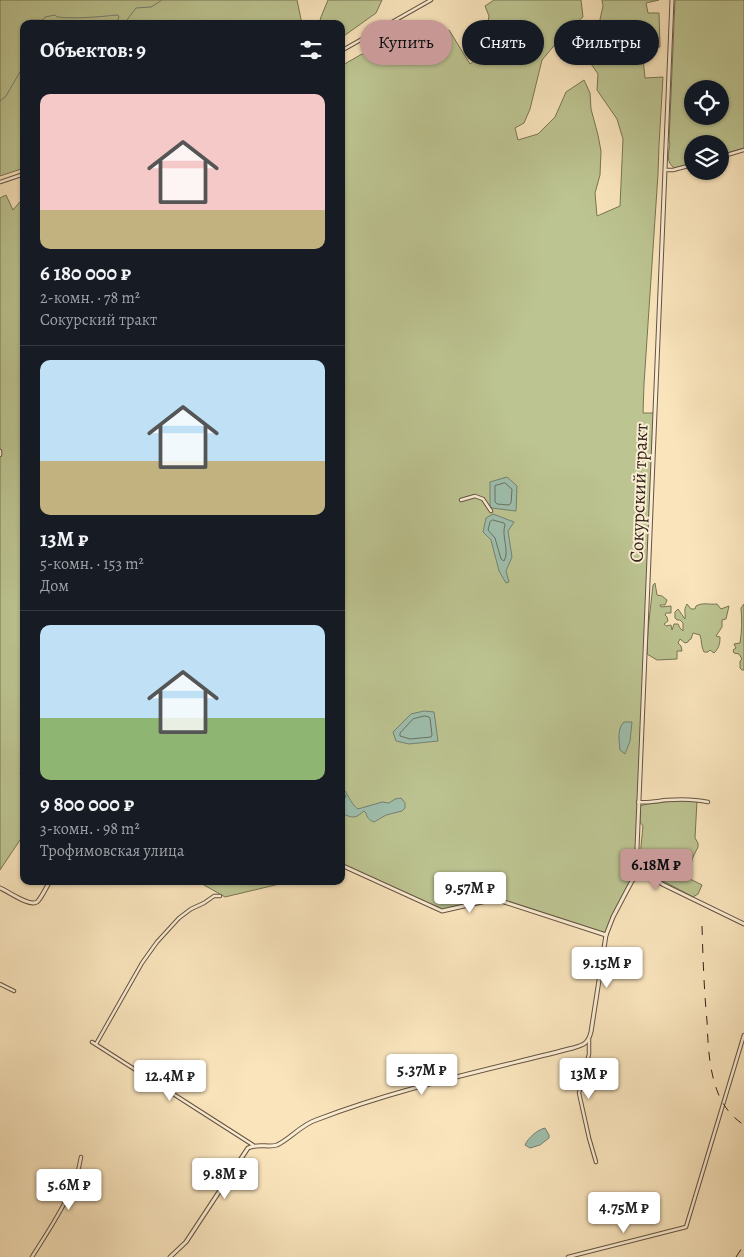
<!DOCTYPE html>
<html lang="ru">
<head>
<meta charset="utf-8">
<style>
	body { margin:0; font-family:Alegreya,serif; background:#242831; color:#f1f3f6; height:100vh; display:flex; flex-direction:column; font-size:19px; white-space:nowrap }
	* { box-sizing:border-box; margin:0 }
	p { font-size:16px; color:#9ea1a6 }
	.icon { flex:none; width:28px; height:28px; fill:none; stroke:currentColor; stroke-width:2; stroke-linecap:round; stroke-linejoin:round }
	.map { position:relative; flex:1; overflow:hidden }
	.details { position:absolute; left:20px; top:20px; width:325px; height:865px; display:flex; flex-direction:column; background:#171b24; border-radius:10px; box-shadow:0 1px 4px #0004 }
	.details>* { flex:none }
	.top-card { position:absolute; left:360px; top:20px; width:309px; height:45px; display:flex; gap:10px }
	.controls { position:absolute; left:684px; top:80px; display:grid; gap:10px }
	.controls a { display:grid; place-items:center; width:45px; height:45px; border-radius:50%; background:#171b24; box-shadow:0 1px 4px #0004; font-size:25px }
	.price { position:absolute; translate:-50% -42px; padding:0 11px; border-radius:5px; background:#fff; color:#222; font-size:16px; line-height:32px; filter:drop-shadow(0 1px 2px #0008) }
	.price::after { content:''; position:absolute; left:50%; top:30px; width:15px; height:11px; margin-left:-8px; background:inherit; clip-path:polygon(0 0,100% 0,50% 100%) }
	.price.current { background:#c59692; color:#111 }
	ul { padding:0; list-style:none }
	li { display:grid; align-content:center; gap:10px; height:265px; padding:0 20px }
	li+li { border-top:1px solid #363941 }
	li span { display:grid; place-items:center; height:155px; border-radius:10px; color:#555 }
	li>.icon { margin-inline-start:auto }
	span .icon { width:90px; height:90px; fill:#fffc; stroke-width:1 }
	li b { font-size:21px }
	h2 { display:flex; justify-content:space-between; align-items:center; height:60px; padding:0 20px; font-size:21px }
	.pill { padding:0 18px; border-radius:22px; background:#171b24; box-shadow:0 1px 4px #0004; font-size:18px; line-height:45px }
	.pill.current { background:#c59692; color:#111 }
	.map>svg:first-child { display:block }
	.green { fill:#bcc491; stroke:#787456; fill-rule:evenodd }
	.water { fill:#9ebfad; stroke:#748172 }
	.lines { fill:none; stroke-linecap:round; stroke-linejoin:round }
	.shore { stroke:#697164; stroke-width:1 }
	.stream { stroke:#748172; stroke-width:1 }
	.minor-casing { stroke:#655342; stroke-width:4.5 }
	.tertiary-casing { stroke:#655342; stroke-width:5 }
	.minor { stroke:#fbedd3; stroke-width:2.5 }
	.tertiary { stroke:#fbedd3; stroke-width:3 }
	.rail { stroke:#34231a; stroke-width:1; stroke-dasharray:9 9; stroke-linecap:butt }
	.labels { text-anchor:middle; stroke-width:4; stroke-linejoin:round; paint-order:stroke }
	.street-label { font-size:19px; fill:#34231a; stroke:#fbedd3 }
</style>
</head>
<body>
<div class="map">
<svg width="744" height="1257" viewBox="0 0 744 1257">
	<rect width="100%" height="100%" fill="#f9e4bc"/>
	<filter id="stains"><feTurbulence type="fractalNoise" baseFrequency=".004" numOctaves="4"/><feColorMatrix values="0 0 0 0 .2 0 0 0 0 .09 0 0 0 0 .02 0 0 0 .5 -.17"/></filter>
	<radialGradient id="worn" r=".72"><stop offset=".6" stop-color="#630" stop-opacity="0"/><stop offset="1" stop-color="#630" stop-opacity=".3"/></radialGradient>
	<g class="green">
		<path d="M0,0H297L302,24H24V168L0,176Z"/>
		<path d="M328,0H382L376,13L341,38V24H319L321,17Z"/>
		<path d="M494,0H581L583,17L568,29L542,60L530,109L524,123L515,128L518,140L538,134L555,117L566,92L584,80L590,93L591,109L598,135L601,151L600,175L595,193L597,216L620,206L623,139L617,119L597,90L598,74L589,61L573,48L577,33L599,24L603,6L602,0H659L646,3L648,13H659L660,47L642,49L645,78L663,77L659,145L658,174L644,384L643,413H655L637,855L643,869C625,885 616,914 606,935L495,899L442,911L344,867L343,869H341V66L362,54L382,61L449,30L470,64L482,55L489,16L485,6Z"/>
		<path d="M675,0H744V148L720,155V144H692V163L675,168C665,163 669,152 670,143L669,142ZM692,89H720V116H692Z"/>
		<path d="M6,195L13,210L24,197V766L20,773L24,781V834L0,870V198Z"/>
		<path d="M655,583L657,595L662,596L667,600L665,605H660L661,607L671,606V613H666L665,615L667,617L668,621L664,624L666,626L671,625L672,630L674,624H678L680,628L683,631V623L680,620H677L675,618V612L678,609L685,619C686,613 683,611 687,604L691,609H695L696,606C703,602 710,605 717,604L721,609L729,606L726,619L722,620V627L716,636L720,637C720,644 719,648 714,653L710,650L708,652H704C701,647 702,641 700,635L693,633L691,639L689,640L688,642L685,643L680,639L678,643L681,646L682,651H677V659L657,660L647,654L648,630L653,585Z"/>
		<path d="M744,604V670H742L740,668V661L742,659L739,654L734,653L733,650L736,648L734,644L740,643C742,631 742,620 741,608Z"/>
		<path d="M681,800L697,801L695,838L698,843V847L692,859L690,877V879L702,885L698,894L693,897L650,874C636,861 642,843 643,826L640,822V806L647,804Z"/>
		<path d="M197,881H292L225,897Z"/>
	</g>
	<g class="water">
		<path d="M507,477L517,486L516,511L492,508L490,506V482Z"/>
		<path d="M493,514L514,522L508,531L512,557L506,571L509,582L506,583L499,571L491,540L483,532L486,518Z"/>
		<path d="M424,711L434,712L438,741L409,744L396,741L393,732L411,714Z"/>
		<path d="M624,722H632L630,741L625,754L620,750C619,740 617,729 624,722Z"/>
		<path d="M345,791C349,797 352,805 358,809L382,802L389,803L395,799L401,798L405,803V808L402,811L386,815L374,822C369,820 367,818 366,813L364,811C355,819 353,818 343,814L344,812L341,803H343L346,795L343,796Z"/>
		<path d="M545,1128L549,1135V1138L540,1145L530,1148L525,1145C528,1138 537,1130 545,1128Z"/>
	</g>
	<g class="lines">
		<g class="shore">
			<path d="M505,483L512,489L511,503L509,505L497,504L495,502V486Z"/>
			<path d="M493,520L504,523L505,525C501,536 510,551 504,561L501,559L495,538L488,530L490,522Z"/>
			<path d="M425,716L429,717L430,718L432,735L431,737L410,739L400,736V733L413,719Z"/>
		</g>
		<g class="stream">
			<path d="M29,24L30,20H43L45,17L55,15L57,17C77,19 97,17 117,15L119,16L117,24"/>
			<path d="M124,24L136,8L151,7L162,0"/>
			<path d="M0,101L6,96L24,65"/>
		</g>
		<defs>
			<g id="minor">
				<path d="M341,51L431,0"/>
				<path d="M720,157L744,150"/>
				<path d="M666,170H673L692,165"/>
				<path d="M0,182L24,174"/>
				<path d="M0,451V455"/>
				<path d="M461,500L475,496L483,499L491,511"/>
				<path d="M638,802C648,803 657,801 667,800C680,799 695,799 708,802"/>
				<path d="M0,984L14,991"/>
				<path d="M589,1039V1054L579,1093L589,1138L596,1162"/>
				<path d="M92,1042L253,1145"/>
				<path d="M96,1044L142,963L157,942L179,918L191,909L204,903L214,896H220"/>
				<path d="M32,1257C50,1228 76,1191 81,1157"/>
				<path d="M568,1257L686,1227L744,1035"/>
			</g>
			<g id="tertiary">
				<path d="M672,0L637,848L638,861L643,869L647,875L664,885L744,924"/>
				<path d="M341,865L442,911L495,899L606,935"/>
				<path d="M0,888C8,891 29,907 37,902C41,899 47,886 50,881"/>
				<path d="M170,1257L186,1242L248,1148C258,1143 268,1148 277,1145C290,1139 301,1125 316,1120C399,1088 487,1070 573,1048C583,1045 588,1044 591,1032L606,935L613,917L624,896L632,881L643,869"/>
			</g>
		</defs>
		<use href="#minor" class="minor-casing"/>
		<use href="#tertiary" class="tertiary-casing"/>
		<use href="#minor" class="minor"/>
		<use href="#tertiary" class="tertiary"/>
		<g class="rail">
			<path d="M702,926C703,958 704,990 707,1021C708,1045 709,1071 718,1093C723,1106 732,1117 744,1125"/>
			<path d="M736,1257L744,1245"/>
		</g>
	</g>
	<g class="labels">
		<g class="street-label">
			<text transform="translate(638 493) rotate(-88)" y="7">Сокурский тракт</text>
		</g>
	</g>
	<rect width="100%" height="100%" filter="url(#stains)"/>
	<rect width="100%" height="100%" fill="url(#worn)"/>
</svg>
<div class="controls">
<a><svg class="icon" aria-label="locate" viewBox="0 0 24 24"><circle cx="12" cy="12" r="6"/><path d="M12 2v4M12 18v4M2 12h4M18 12h4"/></svg></a>
<a><svg class="icon" aria-label="layers" viewBox="0 0 24 24"><path d="M12 4l9 5-9 5-9-5zM3 14l9 5 9-5"/></svg></a>
</div>
<b class="price current" style="left:656px;top:891px">6.18M ₽</b>
<b class="price" style="left:470px;top:914px">9.57M ₽</b>
<b class="price" style="left:607px;top:989px">9.15M ₽</b>
<b class="price" style="left:422px;top:1096px">5.37M ₽</b>
<b class="price" style="left:589px;top:1100px">13M ₽</b>
<b class="price" style="left:170px;top:1102px">12.4M ₽</b>
<b class="price" style="left:225px;top:1200px">9.8M ₽</b>
<b class="price" style="left:69px;top:1211px">5.6M ₽</b>
<b class="price" style="left:624px;top:1234px">4.75M ₽</b>
<div class="top-card">
<a class="pill current">Купить</a>
<a class="pill">Снять</a>
<a class="pill">Фильтры</a>
</div>
<section class="details">
<h2>Объектов: 9<svg class="icon" aria-label="filters" viewBox="0 0 24 24"><path d="M4 7h16M4 17h16"/><circle cx="9" cy="7" r="2"/><circle cx="15" cy="17" r="2"/></svg></h2>
<ul>
<li><span style="background:linear-gradient(#f6c9c9 75%,#c2b280 0)"><svg class="icon" aria-label="home" viewBox="0 0 24 24"><path d="M3 11l9-7 9 7M6 9v11h12V9"/></svg></span><div><b>6 180 000 ₽</b><p>2-комн. · 78 m²</p><p>Сокурский тракт</p></div></li>
<li><span style="background:linear-gradient(#bfe0f5 65%,#c2b280 0)"><svg class="icon" aria-label="home" viewBox="0 0 24 24"><path d="M3 11l9-7 9 7M6 9v11h12V9"/></svg></span><div><b>13M ₽</b><p>5-комн. · 153 m²</p><p>Дом</p></div></li>
<li><span style="background:linear-gradient(#bfe0f5 60%,#8fb573 0)"><svg class="icon" aria-label="home" viewBox="0 0 24 24"><path d="M3 11l9-7 9 7M6 9v11h12V9"/></svg></span><div><b>9 800 000 ₽</b><p>3-комн. · 98 m²</p><p>Трофимовская улица</p></div></li>
</ul>
</section>
</div>
</body>
</html>
